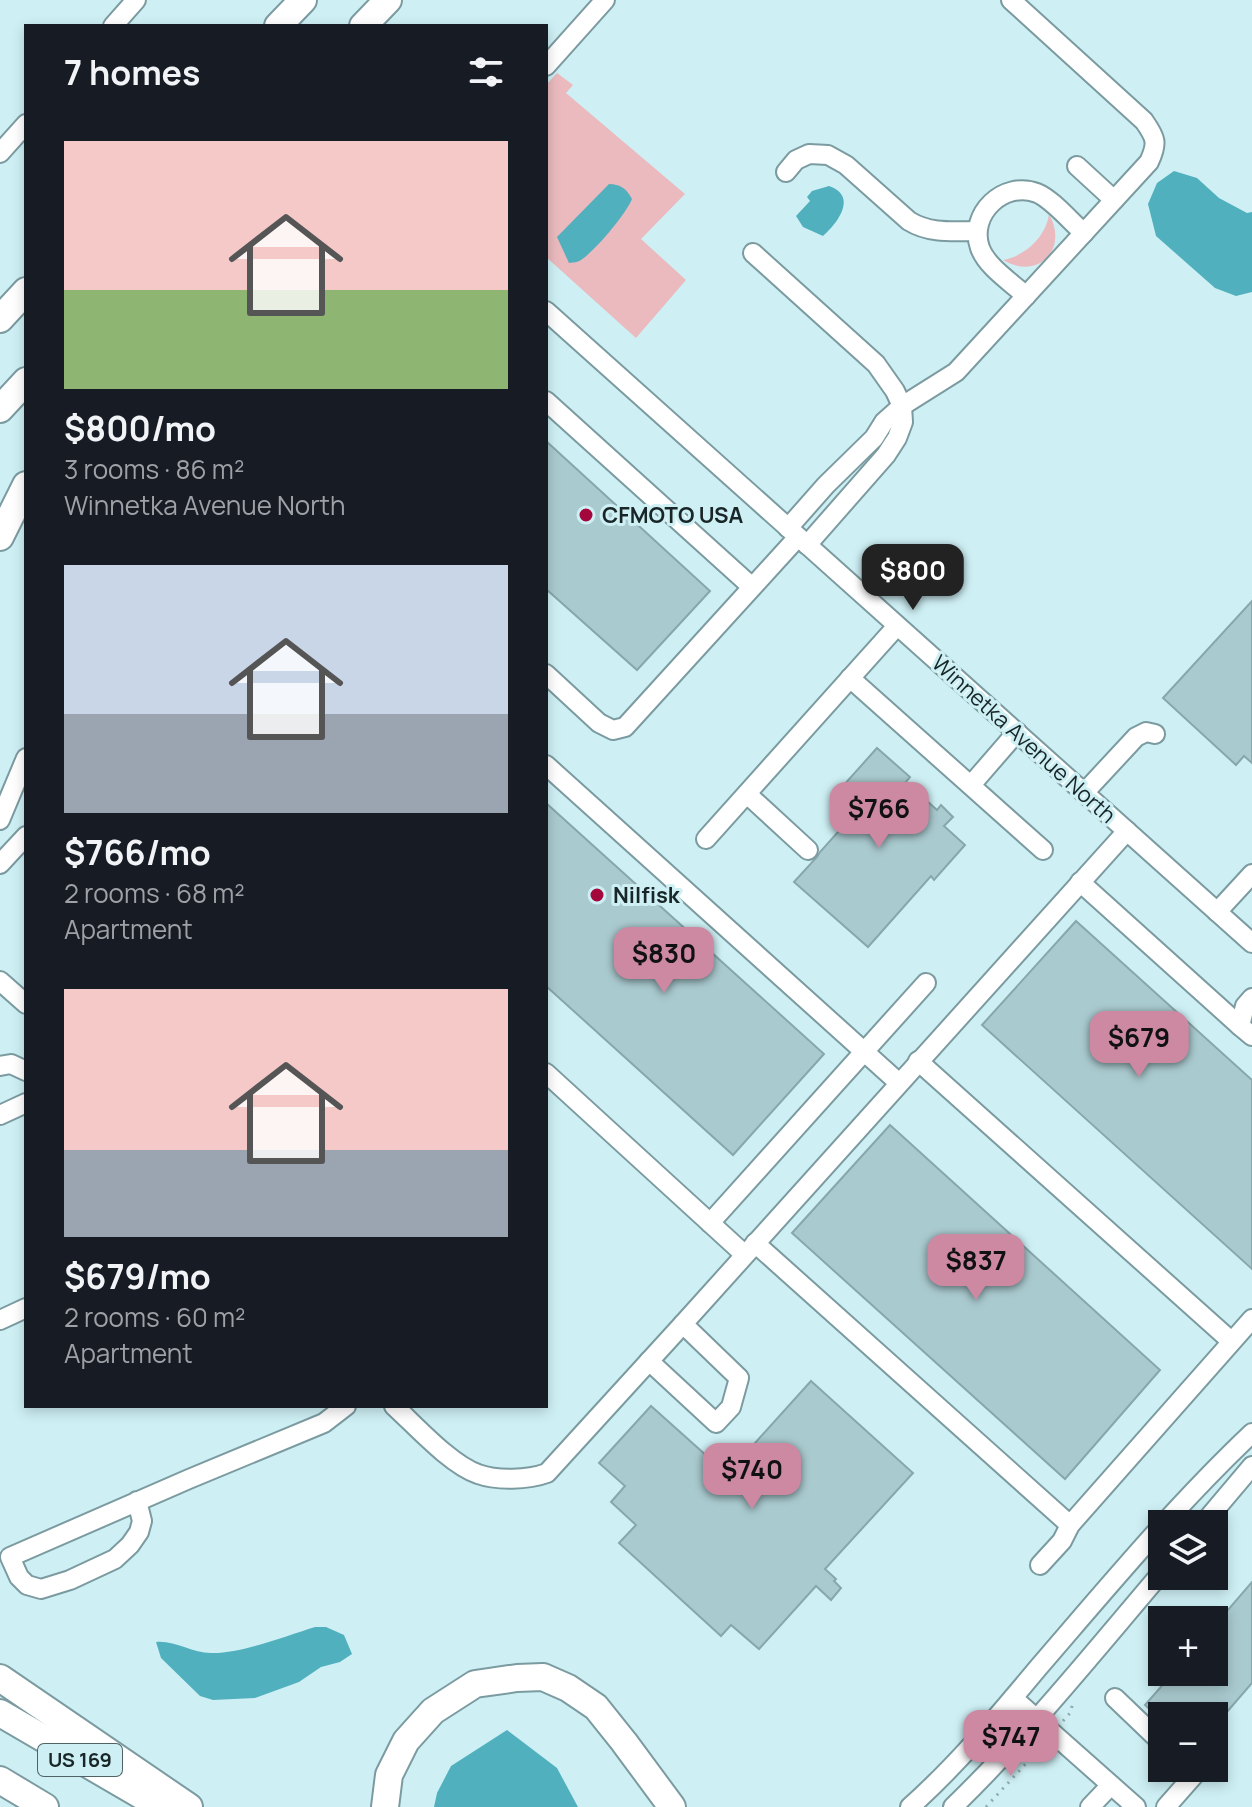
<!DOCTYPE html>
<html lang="en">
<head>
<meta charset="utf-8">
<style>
	body { margin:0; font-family:Manrope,sans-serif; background:#242831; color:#f1f3f6; height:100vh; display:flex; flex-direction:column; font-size:30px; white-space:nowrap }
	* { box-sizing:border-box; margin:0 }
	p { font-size:26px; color:#9ea1a6 }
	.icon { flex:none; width:44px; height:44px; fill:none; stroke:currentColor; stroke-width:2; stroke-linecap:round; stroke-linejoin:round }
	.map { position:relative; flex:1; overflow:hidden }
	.sheet { position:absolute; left:24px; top:24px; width:524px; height:1384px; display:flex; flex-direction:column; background:#171b24; border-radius:0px; box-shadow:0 4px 12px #0003 }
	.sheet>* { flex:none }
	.controls { position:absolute; left:1148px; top:1510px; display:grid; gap:16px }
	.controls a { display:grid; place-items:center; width:80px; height:80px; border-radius:0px; background:#171b24; box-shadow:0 4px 12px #0003; font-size:40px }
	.price { position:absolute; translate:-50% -68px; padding:0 18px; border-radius:16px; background:#ce89a2; color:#111; font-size:26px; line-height:52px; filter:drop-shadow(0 2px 4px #0008) }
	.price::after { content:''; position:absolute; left:50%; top:48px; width:24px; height:18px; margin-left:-12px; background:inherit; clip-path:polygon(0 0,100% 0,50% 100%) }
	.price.current { background:#222; color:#fff }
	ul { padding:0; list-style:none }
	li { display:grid; align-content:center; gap:16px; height:424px; padding:0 40px }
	li span { display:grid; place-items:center; height:248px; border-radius:0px; color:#555 }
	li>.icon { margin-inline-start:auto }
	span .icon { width:144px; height:144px; fill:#fffc; stroke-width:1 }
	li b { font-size:34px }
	h2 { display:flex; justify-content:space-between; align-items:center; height:96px; padding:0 40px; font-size:34px }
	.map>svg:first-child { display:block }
	.green { fill:#eababe }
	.water { fill:#51b0bd }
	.building { fill:#a9cacf; stroke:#87a7ac; stroke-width:2 }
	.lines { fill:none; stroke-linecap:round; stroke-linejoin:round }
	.minor-casing { stroke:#7b9ba0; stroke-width:22 }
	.highway-casing { stroke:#7b9ba0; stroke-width:30 }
	.path { stroke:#90abaf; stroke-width:3; stroke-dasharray:2 6; stroke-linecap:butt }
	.minor { stroke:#fff; stroke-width:18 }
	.highway { stroke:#fff; stroke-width:26 }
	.poi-dot { fill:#a3073c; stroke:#cef0f5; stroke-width:3 }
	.labels { text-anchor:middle; stroke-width:6; stroke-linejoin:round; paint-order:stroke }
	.shield { fill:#cef0f5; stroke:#4f6366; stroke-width:2 }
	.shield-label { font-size:20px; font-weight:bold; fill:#192628 }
	.poi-label { font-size:22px; font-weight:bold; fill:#192628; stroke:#cef0f5; text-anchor:start }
	.street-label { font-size:22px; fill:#192628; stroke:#cef0f5 }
</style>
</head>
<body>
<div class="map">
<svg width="1252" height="1807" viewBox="0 0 1252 1807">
	<rect width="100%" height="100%" fill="#cef0f5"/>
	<g class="green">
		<path d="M557,73L573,85L566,93L685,194L641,239L686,280L636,338L546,257V85Z"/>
		<path d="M1049,214C1069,249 1038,281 1003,260C1025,256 1046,237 1049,214Z"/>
	</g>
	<g class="water">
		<path d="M1174,171L1197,178L1219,198L1247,213L1252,212V292L1236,296L1215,288L1156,236L1148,204L1157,183Z"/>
		<path d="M609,184C620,184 627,189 632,199C626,214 595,251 581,260C576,263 575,262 569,263L557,237Z"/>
		<path d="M829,186C858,196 838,223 823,236L803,227L796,216L810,201L807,197L812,191Z"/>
		<path d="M315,1627H326L344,1635L352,1654L340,1662L321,1667L299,1682L255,1698L213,1700L200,1696L161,1658L156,1642C174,1640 192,1653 211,1653C240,1654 286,1636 315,1627Z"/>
		<path d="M507,1730L557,1768L578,1807H434L437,1793L451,1766Z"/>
	</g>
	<g class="building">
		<path d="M546,441L710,591L637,670L546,589Z"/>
		<path d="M1252,601V763L1244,756L1236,765L1163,698Z"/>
		<path d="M877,748L910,777L906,782L937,810L941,805L953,817L944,826L965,845L934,880L931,876L868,947L794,882L817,857L820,852L854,814L834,796Z"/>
		<path d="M546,803L824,1054L733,1155L546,986Z"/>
		<path d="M1076,921L1252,1080V1269L982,1025Z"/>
		<path d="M890,1125L1160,1370L1065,1479L792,1233Z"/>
		<path d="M811,1381L913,1473L825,1569L836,1579L834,1581L841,1588L831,1600L816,1586L759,1649L731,1625L721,1636L619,1543L636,1525L611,1502L625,1486L599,1463L651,1406L727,1474Z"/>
		<path d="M1252,1582V1683L1214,1727V1716H1157L1145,1705L1174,1672H1214V1626Z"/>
	</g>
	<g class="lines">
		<defs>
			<g id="minor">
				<path d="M113,26L136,0"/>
				<path d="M546,66L605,0"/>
				<path d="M0,153L26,124"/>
				<path d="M1077,166L1114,200"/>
				<path d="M786,172L796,160L809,154L828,155L846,165L909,221C930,234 954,231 977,231"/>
				<path d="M753,253L876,364L895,391L902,406L903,422L897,438L886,455L807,545"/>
				<path d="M1026,296C1011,282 987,267 980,248C968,214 1004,180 1037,193C1052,199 1071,222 1084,233"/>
				<path d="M546,311L1252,943"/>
				<path d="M546,401L752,587"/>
				<path d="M788,528L826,485L874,438L884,422L902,406L956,372L1149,162C1158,143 1156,138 1144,121L1011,0"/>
				<path d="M546,674L599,723L613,730L625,727L798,537"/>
				<path d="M850,678L1043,850"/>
				<path d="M546,765L899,1083"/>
				<path d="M971,785L1017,732"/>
				<path d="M1084,793L1136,737L1146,732L1155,734"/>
				<path d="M747,794L808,850"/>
				<path d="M0,820L26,758"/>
				<path d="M706,839L897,626"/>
				<path d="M0,864L26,836"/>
				<path d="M1080,882L1240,1026"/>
				<path d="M1217,912L1252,874"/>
				<path d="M0,981L26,1004"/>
				<path d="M1252,998L1245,1006L1240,1026L1252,1036"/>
				<path d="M918,1061L1231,1341"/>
				<path d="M0,1066L11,1064L26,1071"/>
				<path d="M546,1073L744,1254"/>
				<path d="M0,1115L26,1103"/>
				<path d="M710,1223L926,983"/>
				<path d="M755,1243L1070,1525"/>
				<path d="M0,1320L26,1308"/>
				<path d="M649,1361L716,1423L731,1407L739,1378L683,1324"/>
				<path d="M394,1406C416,1426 451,1465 478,1474C497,1481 528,1480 547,1473L683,1324L1127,831"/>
				<path d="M137,1501L142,1521L139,1532L130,1545L115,1559L70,1580L41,1589L27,1585L19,1577L10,1557L189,1479L324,1423L346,1406"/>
				<path d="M1203,1524L1252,1466"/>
				<path d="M1040,1565L1062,1541L1070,1525L1252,1319"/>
				<path d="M1013,1698L1136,1807"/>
				<path d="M1115,1698L1162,1743"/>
				<path d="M910,1807C957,1765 998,1716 1038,1668C1107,1588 1175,1506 1252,1433"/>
				<path d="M953,1807C1028,1734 1094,1652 1162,1572"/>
				<path d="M1090,1807L1111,1785"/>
				<path d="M1166,1807L1195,1774L1188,1768"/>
			</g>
			<g id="highway">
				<path d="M278,26L303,0"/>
				<path d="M363,26L388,0"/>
				<path d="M0,319L26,291"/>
				<path d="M0,409L26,381"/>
				<path d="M0,537L26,485"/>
				<path d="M0,1678L189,1807"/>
				<path d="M0,1713L158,1805"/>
				<path d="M0,1780L45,1807"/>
				<path d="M385,1807L389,1775L406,1741L433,1711L475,1684L517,1678L543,1677L568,1688L596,1707L624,1742L672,1807"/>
			</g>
		</defs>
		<use href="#minor" class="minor-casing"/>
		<use href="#highway" class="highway-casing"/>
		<g class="path">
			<path d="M1063,1721L1070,1713L1073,1703"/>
			<path d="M986,1807L1043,1745"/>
		</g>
		<use href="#minor" class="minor"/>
		<use href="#highway" class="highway"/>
	</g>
	<g class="poi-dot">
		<circle cx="586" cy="515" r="8"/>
		<circle cx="597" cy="895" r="8"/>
	</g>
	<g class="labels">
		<rect class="shield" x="38" y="1744" width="84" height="32" rx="6"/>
		<g class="shield-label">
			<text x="80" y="1767">US 169</text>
		</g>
		<g class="poi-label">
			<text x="602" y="523">CFMOTO USA</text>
			<text x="613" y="903">Nilfisk</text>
		</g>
		<g class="street-label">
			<text transform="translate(1024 739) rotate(42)" y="8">Winnetka Avenue North</text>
		</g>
	</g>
</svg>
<div class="controls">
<a><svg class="icon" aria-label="layers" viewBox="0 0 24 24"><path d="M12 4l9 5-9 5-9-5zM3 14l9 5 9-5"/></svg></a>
<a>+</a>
<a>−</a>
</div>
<b class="price current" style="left:913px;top:612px">$800</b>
<b class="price" style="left:879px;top:850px">$766</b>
<b class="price" style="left:664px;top:995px">$830</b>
<b class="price" style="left:1139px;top:1079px">$679</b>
<b class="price" style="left:976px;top:1302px">$837</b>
<b class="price" style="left:752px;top:1511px">$740</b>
<b class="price" style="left:1011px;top:1778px">$747</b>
<section class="sheet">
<h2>7 homes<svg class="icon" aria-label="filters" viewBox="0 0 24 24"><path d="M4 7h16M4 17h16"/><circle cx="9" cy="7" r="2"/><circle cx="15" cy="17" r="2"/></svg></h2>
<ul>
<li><span style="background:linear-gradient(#f6c9c9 60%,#8fb573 0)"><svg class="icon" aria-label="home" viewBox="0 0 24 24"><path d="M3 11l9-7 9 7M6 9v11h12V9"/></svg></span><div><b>$800/mo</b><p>3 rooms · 86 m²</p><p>Winnetka Avenue North</p></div></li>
<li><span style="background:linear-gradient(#c9d6e8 60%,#9aa5b1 0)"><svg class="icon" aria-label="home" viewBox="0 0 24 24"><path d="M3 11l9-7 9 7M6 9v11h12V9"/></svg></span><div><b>$766/mo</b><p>2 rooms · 68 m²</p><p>Apartment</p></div></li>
<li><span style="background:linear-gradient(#f6c9c9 65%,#9aa5b1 0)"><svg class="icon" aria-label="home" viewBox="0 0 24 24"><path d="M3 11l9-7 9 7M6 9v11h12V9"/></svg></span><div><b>$679/mo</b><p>2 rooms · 60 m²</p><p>Apartment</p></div></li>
</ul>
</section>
</div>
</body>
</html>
